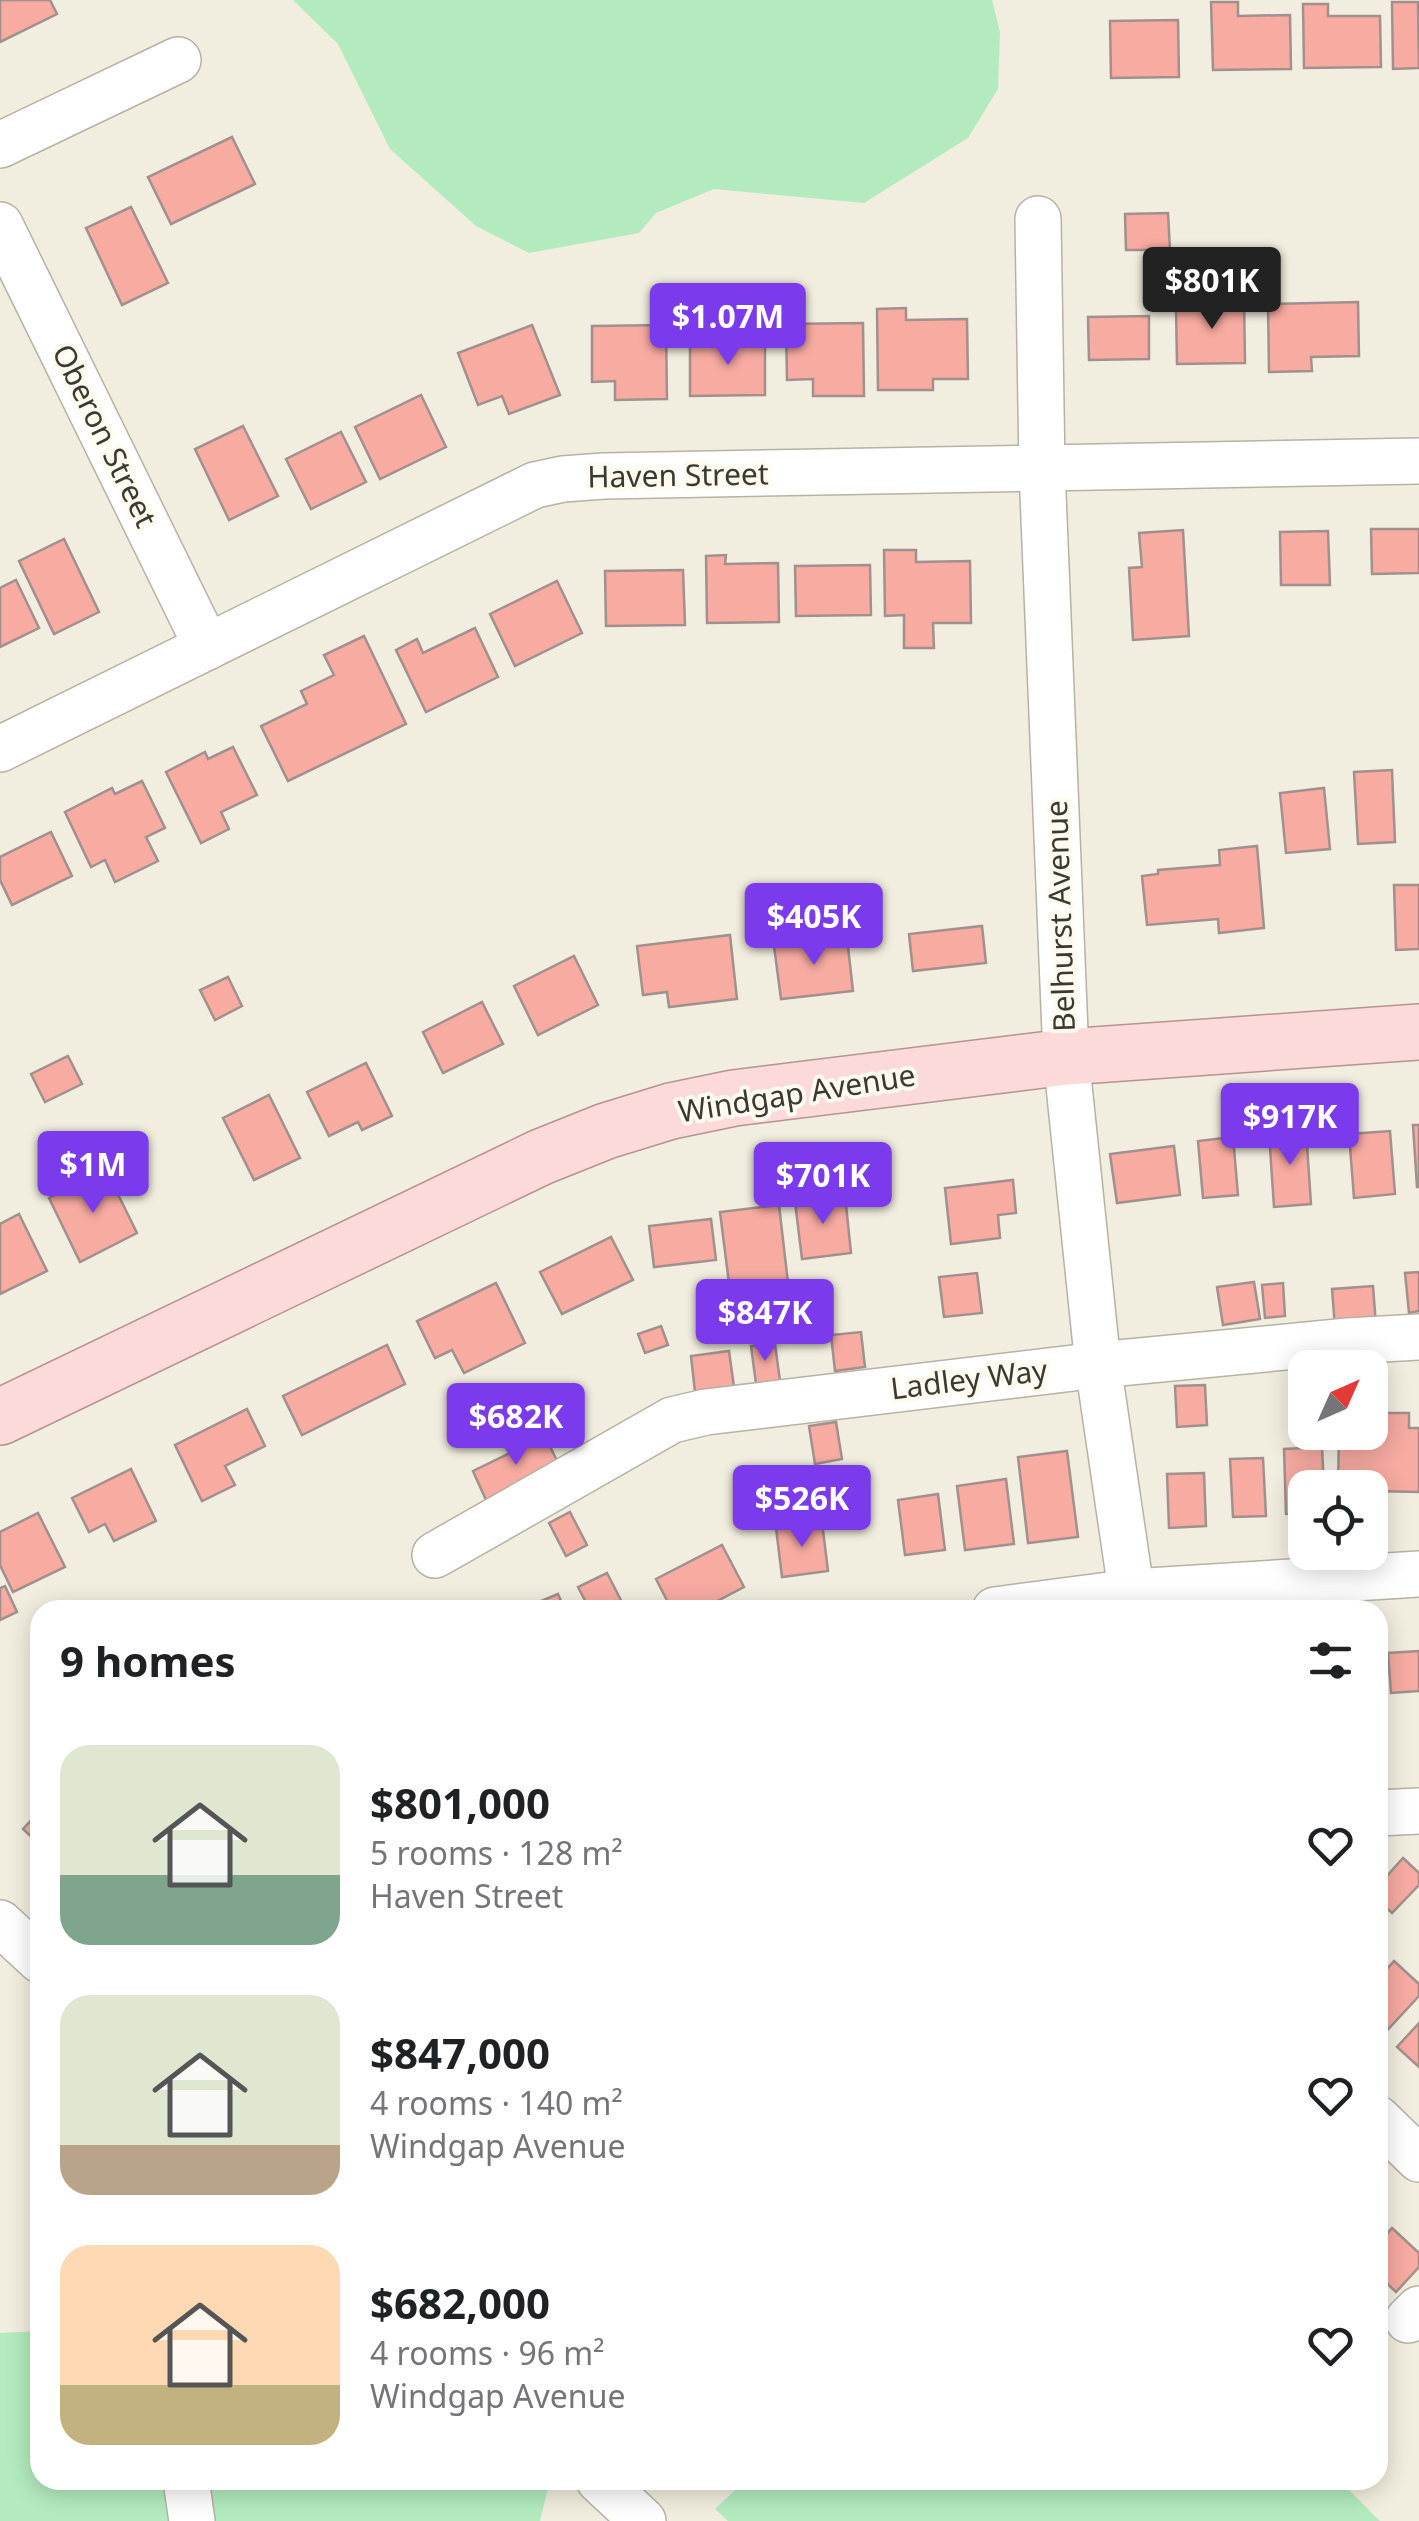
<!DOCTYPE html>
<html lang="en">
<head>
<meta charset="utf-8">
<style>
	body { margin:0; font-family:"Noto Sans",sans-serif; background:#f2f2f2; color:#202124; height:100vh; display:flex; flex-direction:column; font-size:38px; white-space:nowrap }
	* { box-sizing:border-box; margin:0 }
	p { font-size:32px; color:#757577 }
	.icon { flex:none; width:55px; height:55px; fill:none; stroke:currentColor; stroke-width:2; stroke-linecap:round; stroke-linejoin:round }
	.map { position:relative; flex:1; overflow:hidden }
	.drawer { position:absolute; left:30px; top:1600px; width:1358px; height:890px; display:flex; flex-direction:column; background:#fff; border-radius:30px; box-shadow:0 5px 25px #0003 }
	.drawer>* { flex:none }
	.needle { width:65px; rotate:45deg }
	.tools { position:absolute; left:1288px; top:1350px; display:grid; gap:20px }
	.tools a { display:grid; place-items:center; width:100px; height:100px; border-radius:20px; background:#fff; box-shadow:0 5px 25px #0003; font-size:50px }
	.price { position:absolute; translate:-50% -85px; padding:0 22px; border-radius:10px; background:#7c3aed; color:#fff; font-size:32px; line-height:65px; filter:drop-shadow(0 2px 5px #0008) }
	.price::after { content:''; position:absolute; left:50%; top:60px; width:30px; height:22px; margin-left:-15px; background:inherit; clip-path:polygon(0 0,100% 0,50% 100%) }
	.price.on { background:#222; color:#fff }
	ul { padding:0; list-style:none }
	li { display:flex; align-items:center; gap:30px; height:250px; padding:0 30px }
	li span { display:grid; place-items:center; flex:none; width:280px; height:200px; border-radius:30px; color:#555 }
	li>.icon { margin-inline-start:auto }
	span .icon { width:120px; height:120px; fill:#fffc; stroke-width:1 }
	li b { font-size:42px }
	h2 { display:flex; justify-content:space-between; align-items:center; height:120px; padding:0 30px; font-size:42px }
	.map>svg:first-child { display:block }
	.green { fill:#b3ebbe }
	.building { fill:#f7aba1; stroke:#a1908d; stroke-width:2.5 }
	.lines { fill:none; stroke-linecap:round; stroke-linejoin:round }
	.minor-casing { stroke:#b6b2a4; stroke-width:48 }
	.major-casing { stroke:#b79290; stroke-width:58 }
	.minor { stroke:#fff; stroke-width:45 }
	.major { stroke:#fcdada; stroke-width:55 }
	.labels { text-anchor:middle; stroke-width:8; stroke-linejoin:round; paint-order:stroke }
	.street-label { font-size:30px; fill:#3b3933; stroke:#fffbef }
</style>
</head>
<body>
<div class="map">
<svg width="1419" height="2521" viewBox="0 0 1419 2521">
	<rect width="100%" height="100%" fill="#f2eedf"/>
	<g class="green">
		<path d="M293,0H992L1000,32L998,89L968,138L864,203L714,189L656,213L639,233L529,253L476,226L390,149L338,44Z"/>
		<path d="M40,2331V2480H550L540,2521H0V2333Z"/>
		<path d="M746,2480H1339L1380,2521H728L715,2509Z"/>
	</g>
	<g class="building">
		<path d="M0,0H50L57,14L0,42Z"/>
		<path d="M1211,2H1238V16L1290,15L1291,69L1213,70Z"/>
		<path d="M1392,2H1418L1419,68L1393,69Z"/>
		<path d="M1303,4H1328V16H1380L1381,67L1304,68Z"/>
		<path d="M1178,20L1179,77L1111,78L1110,21Z"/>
		<path d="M232,137L255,184L171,224L148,177Z"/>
		<path d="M131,207L168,283L122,305L86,228Z"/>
		<path d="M1168,213L1170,250H1126L1125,214Z"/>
		<path d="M1244,295L1245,363L1177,364L1176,309L1210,308L1209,296Z"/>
		<path d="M1358,302L1359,356L1311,357L1312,371L1269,372L1268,304Z"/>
		<path d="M906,308V320L967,319L968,379H933V390H878L877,309Z"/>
		<path d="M1149,316V359L1089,360L1088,317Z"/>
		<path d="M863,323L864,396H813V379L787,380L786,324Z"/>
		<path d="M532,325L560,395L509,414L502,396L478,405L458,353Z"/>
		<path d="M666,325L667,399L615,400V381L592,382V326Z"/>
		<path d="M765,340V395L690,396V341Z"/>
		<path d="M421,395L446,447L380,479L355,427Z"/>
		<path d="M243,426L278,496L229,520L195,449Z"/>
		<path d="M341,432L366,482L311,509L286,459Z"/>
		<path d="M1371,529H1419V573L1372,574Z"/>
		<path d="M1183,530L1189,636L1133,640L1129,568L1142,567L1139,533Z"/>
		<path d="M1328,531L1330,585H1281L1280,532Z"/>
		<path d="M64,539L99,612L54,634L19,561Z"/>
		<path d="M884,550H916V562L970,561L971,623H933L934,648H904V615L885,616Z"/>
		<path d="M726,555L725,564L778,563L779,622L707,623L706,556Z"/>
		<path d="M870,565L871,615L796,616L795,566Z"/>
		<path d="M683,570L685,625L606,626L605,571Z"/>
		<path d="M16,580L39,628L0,647V588Z"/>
		<path d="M557,581L582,633L515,666L490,614Z"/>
		<path d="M475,628L498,677L426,712L396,650L417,639L423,653Z"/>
		<path d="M364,636L406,724L288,781L261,726L307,704L301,691L334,675L324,655Z"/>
		<path d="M233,747L257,795L221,812L229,829L201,843L166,772L205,752L208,759Z"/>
		<path d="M1392,770L1395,842L1358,844L1354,772Z"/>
		<path d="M142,781L165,828L146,837L158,861L115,882L105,860L91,867L65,812L112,788L115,794Z"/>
		<path d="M1324,788L1330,849L1286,853L1280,793Z"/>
		<path d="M51,832L72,876L12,905L0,880V857Z"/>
		<path d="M1257,846L1264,928L1219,933L1218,919L1147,925L1142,876L1158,874V870L1220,865L1219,850Z"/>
		<path d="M1394,885H1419V949L1396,950Z"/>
		<path d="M982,926L986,963L913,971L909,934Z"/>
		<path d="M730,935L737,999L669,1007L667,992L643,995L637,946Z"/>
		<path d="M847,938L853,991L781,999L774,946Z"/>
		<path d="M574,956L598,1005L538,1035L514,986Z"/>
		<path d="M228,977L242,1006L215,1020L200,990Z"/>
		<path d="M482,1002L503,1044L443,1073L423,1032Z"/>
		<path d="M68,1056L82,1084L45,1102L31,1074Z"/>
		<path d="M366,1063L392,1116L362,1130L358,1122L329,1136L307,1092Z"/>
		<path d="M269,1095L300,1158L254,1180L223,1118Z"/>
		<path d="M1413,1125H1419V1187H1417Z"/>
		<path d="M1306,1130L1311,1204L1274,1207L1269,1133Z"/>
		<path d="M1390,1131L1395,1194L1354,1198L1349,1134Z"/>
		<path d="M1233,1137L1238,1195L1203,1198L1198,1141Z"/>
		<path d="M1174,1146L1180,1195L1117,1203L1110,1154Z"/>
		<path d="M106,1170L137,1233L80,1262L49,1198Z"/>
		<path d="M1013,1180L1016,1213L998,1215L1000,1238L951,1244L945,1188Z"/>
		<path d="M845,1195L851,1253L802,1259L795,1202Z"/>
		<path d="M779,1205L788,1283L730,1291L720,1212Z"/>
		<path d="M19,1214L47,1271L0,1294V1224Z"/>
		<path d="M711,1219L716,1260L654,1267L649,1226Z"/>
		<path d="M611,1237L633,1280L562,1314L540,1272Z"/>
		<path d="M1419,1272V1311L1409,1313L1405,1273Z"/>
		<path d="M977,1273L982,1313L944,1317L939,1277Z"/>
		<path d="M1254,1282L1260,1319L1223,1325L1217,1287Z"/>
		<path d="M496,1283L525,1343L464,1373L452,1350L435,1358L417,1321Z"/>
		<path d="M1283,1283L1285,1316L1265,1318L1262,1285Z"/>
		<path d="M1373,1286L1376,1325L1335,1328L1332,1289Z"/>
		<path d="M661,1326L668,1345L645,1353L638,1334Z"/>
		<path d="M861,1332L865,1367L835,1371L831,1335Z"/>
		<path d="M775,1344L780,1381L756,1384L751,1346Z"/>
		<path d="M387,1345L405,1384L302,1435L283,1396Z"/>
		<path d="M729,1351L734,1387L695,1392L691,1356Z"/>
		<path d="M1205,1385L1207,1425L1177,1427L1175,1386Z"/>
		<path d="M247,1409L265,1446L225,1466L235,1485L202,1501L175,1445Z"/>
		<path d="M1370,1413H1409V1428H1419V1492L1370,1491V1488H1338L1339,1432H1370Z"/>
		<path d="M836,1422L842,1459L815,1464L809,1426Z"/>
		<path d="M545,1436L559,1465L486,1500L473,1471Z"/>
		<path d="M1322,1447L1324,1488H1305V1513L1286,1514L1284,1449Z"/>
		<path d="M1067,1451L1078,1537L1028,1543L1018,1457Z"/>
		<path d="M1263,1458L1266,1516L1233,1517L1230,1459Z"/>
		<path d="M131,1469L156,1521L114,1541L105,1524L89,1532L72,1498Z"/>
		<path d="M1204,1473L1206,1526L1169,1528L1167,1474Z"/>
		<path d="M1006,1479L1014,1544L965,1550L957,1486Z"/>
		<path d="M938,1494L945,1550L905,1555L898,1500Z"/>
		<path d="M570,1512L587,1545L566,1556L549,1523Z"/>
		<path d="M38,1513L65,1567L13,1592L0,1565V1532Z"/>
		<path d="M822,1522L828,1571L782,1577L776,1528Z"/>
		<path d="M722,1545L744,1587L700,1610H672L656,1579Z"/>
		<path d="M607,1573L626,1610H590L578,1587Z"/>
		<path d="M5,1586L17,1612L0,1620V1588Z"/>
		<path d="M558,1594L565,1610H543L539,1602Z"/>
		<path d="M1419,1651V1691L1391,1693L1388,1653Z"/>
		<path d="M40,1811V1845L23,1829Z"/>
		<path d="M1403,1858L1419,1873V1885L1392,1913L1378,1900V1886Z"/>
		<path d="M1394,1961L1419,1984V1996L1381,2037L1378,2033V1979Z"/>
		<path d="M1419,2023V2067L1397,2047Z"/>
		<path d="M1392,2228L1419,2253V2267L1396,2292L1378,2275V2244Z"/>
	</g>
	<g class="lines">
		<defs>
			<g id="minor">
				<path d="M0,145L178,60"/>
				<path d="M1038,219L1042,469L1066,1057L1098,1365L1134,1610"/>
				<path d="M0,225L207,647"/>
				<path d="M0,749L535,485L563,479L604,476L1419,461"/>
				<path d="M435,1555L672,1420L706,1412L1098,1365L1348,1341L1419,1337"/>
				<path d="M995,1610L1132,1592L1419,1574"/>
				<path d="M1378,1813L1419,1811"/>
				<path d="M0,1923L40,1960"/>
				<path d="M1378,2119L1419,2159"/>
				<path d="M1408,2320L1419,2309"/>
				<path d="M186,2480L192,2521"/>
				<path d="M599,2480L643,2521"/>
			</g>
			<path id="major" d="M0,1417L541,1157L606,1131L671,1111L734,1098L1066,1057L1419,1032"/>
		</defs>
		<use href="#minor" class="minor-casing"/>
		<use href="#major" class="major-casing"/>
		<use href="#minor" class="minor"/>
		<use href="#major" class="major"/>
	</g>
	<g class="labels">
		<g class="street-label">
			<text transform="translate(104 436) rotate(64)" y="10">Oberon Street</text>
			<text transform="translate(678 476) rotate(-1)" y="10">Haven Street</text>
			<text transform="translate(1061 916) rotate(-92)" y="10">Belhurst Avenue</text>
			<text transform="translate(797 1094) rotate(-9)" y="10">Windgap Avenue</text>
			<text transform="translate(969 1380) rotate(-7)" y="10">Ladley Way</text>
		</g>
	</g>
</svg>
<div class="tools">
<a><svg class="needle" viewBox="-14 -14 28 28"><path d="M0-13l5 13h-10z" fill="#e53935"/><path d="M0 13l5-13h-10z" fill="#757577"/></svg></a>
<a><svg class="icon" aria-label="locate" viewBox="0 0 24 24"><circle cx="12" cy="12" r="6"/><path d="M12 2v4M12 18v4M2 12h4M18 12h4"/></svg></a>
</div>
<b class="price on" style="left:1212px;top:332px">$801K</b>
<b class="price" style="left:728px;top:368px">$1.07M</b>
<b class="price" style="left:814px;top:968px">$405K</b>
<b class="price" style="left:1290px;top:1168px">$917K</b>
<b class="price" style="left:93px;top:1216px">$1M</b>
<b class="price" style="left:823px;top:1227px">$701K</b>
<b class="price" style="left:765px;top:1364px">$847K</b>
<b class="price" style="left:516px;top:1468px">$682K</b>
<b class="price" style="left:802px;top:1550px">$526K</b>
<section class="drawer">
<h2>9 homes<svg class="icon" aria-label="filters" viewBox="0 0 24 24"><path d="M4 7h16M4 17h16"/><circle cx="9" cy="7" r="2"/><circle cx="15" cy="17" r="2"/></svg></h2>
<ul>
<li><span style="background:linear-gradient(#dfe7d0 65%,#7fa58c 0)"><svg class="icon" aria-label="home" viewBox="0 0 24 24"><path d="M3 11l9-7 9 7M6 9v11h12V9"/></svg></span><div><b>$801,000</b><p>5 rooms · 128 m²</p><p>Haven Street</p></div><svg class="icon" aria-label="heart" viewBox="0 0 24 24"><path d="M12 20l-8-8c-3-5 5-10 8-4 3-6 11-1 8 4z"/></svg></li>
<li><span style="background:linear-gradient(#dfe7d0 75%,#b9a48a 0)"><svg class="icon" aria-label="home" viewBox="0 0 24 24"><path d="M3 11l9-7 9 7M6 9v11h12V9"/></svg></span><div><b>$847,000</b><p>4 rooms · 140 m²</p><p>Windgap Avenue</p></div><svg class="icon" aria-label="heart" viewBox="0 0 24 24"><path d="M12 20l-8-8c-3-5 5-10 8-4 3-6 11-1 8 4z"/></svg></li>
<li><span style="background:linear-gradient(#ffd9b3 70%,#c2b280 0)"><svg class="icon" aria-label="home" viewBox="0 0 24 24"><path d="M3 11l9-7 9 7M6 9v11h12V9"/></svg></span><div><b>$682,000</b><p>4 rooms · 96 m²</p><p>Windgap Avenue</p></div><svg class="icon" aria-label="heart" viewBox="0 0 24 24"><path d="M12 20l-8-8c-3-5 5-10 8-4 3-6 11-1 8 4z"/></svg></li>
</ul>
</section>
</div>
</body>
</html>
